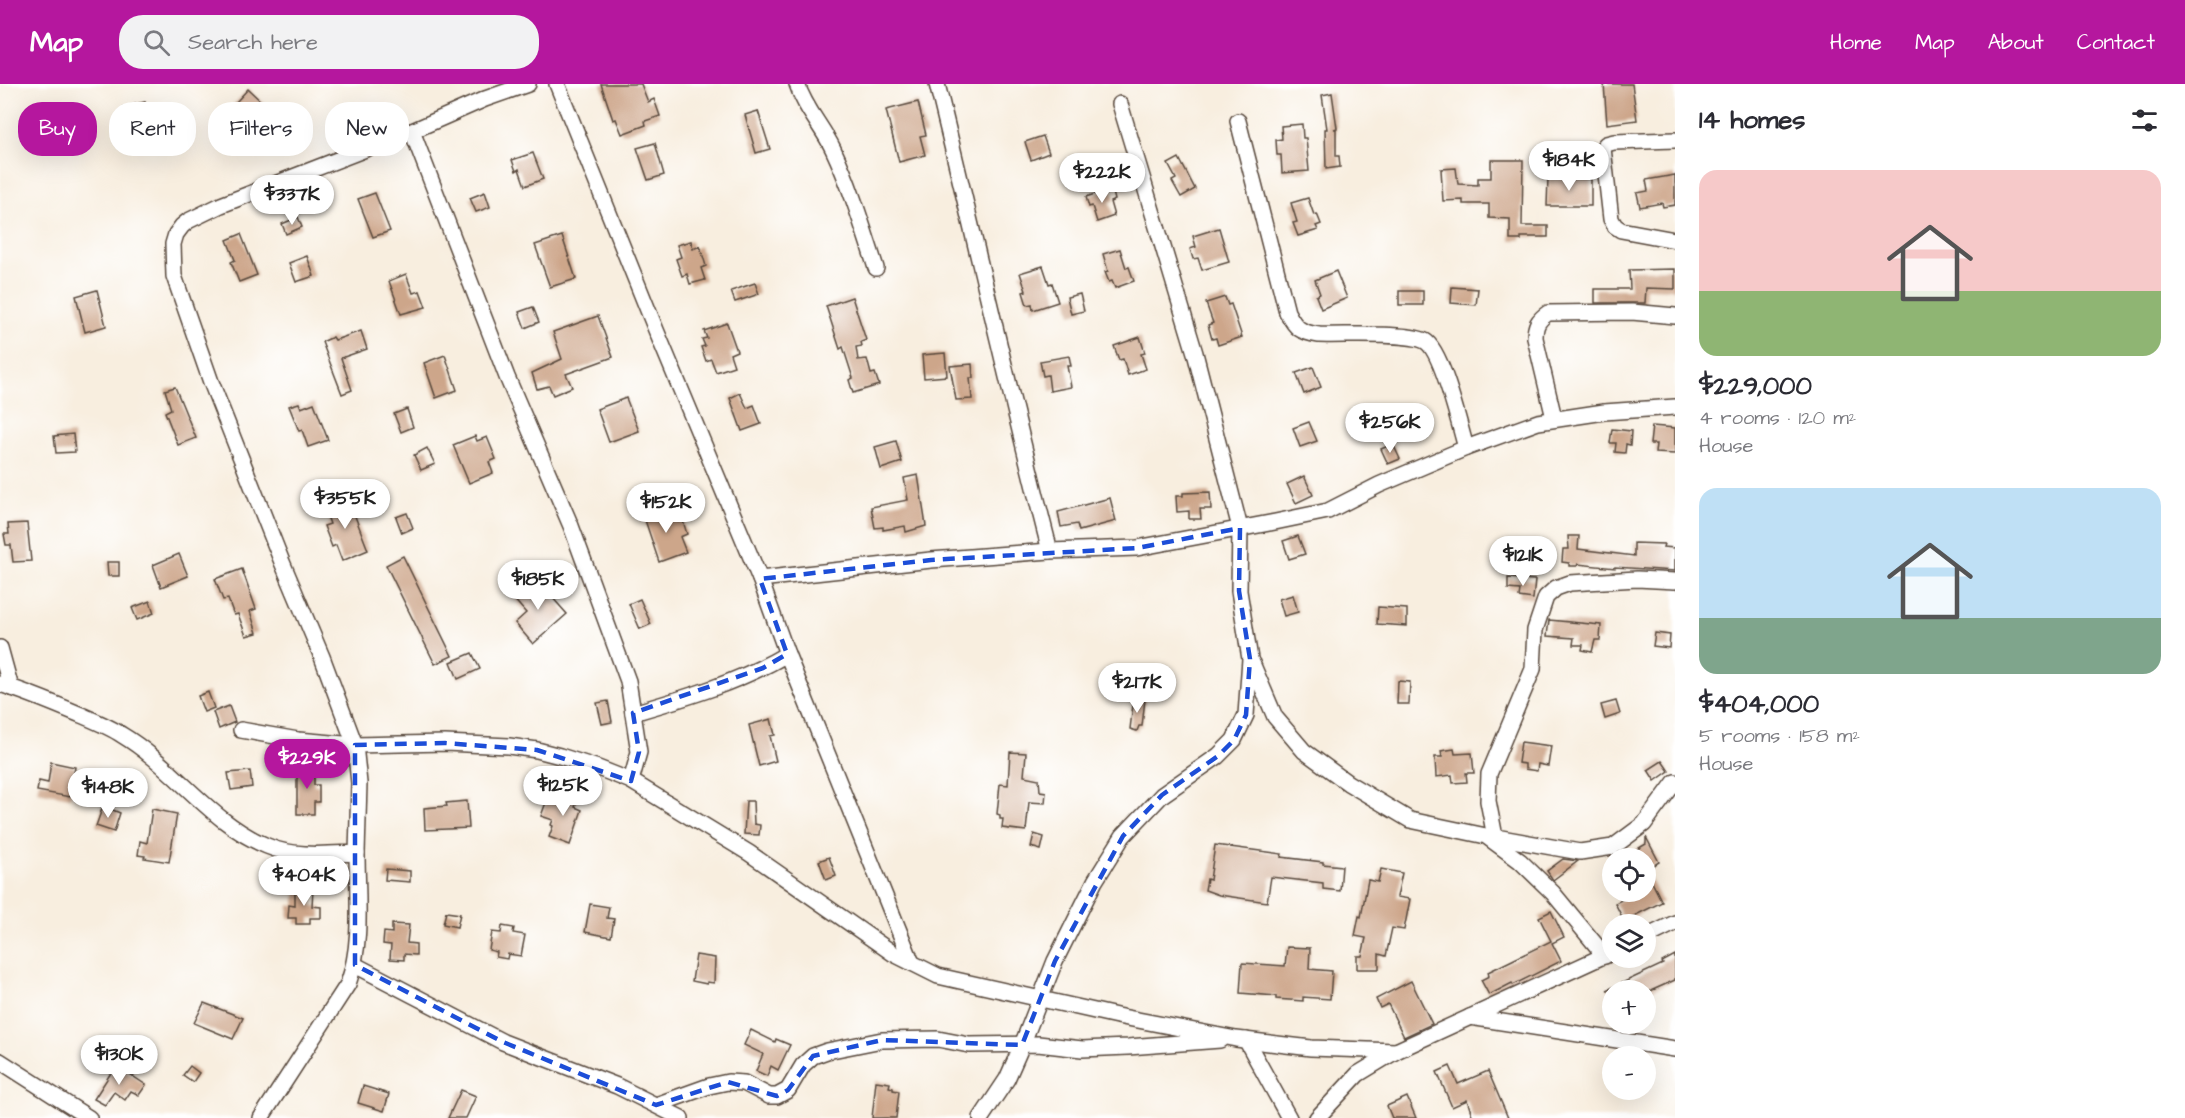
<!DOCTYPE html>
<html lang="en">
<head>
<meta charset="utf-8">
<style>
	body { margin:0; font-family:"Architects Daughter",sans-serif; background:#f2f2f3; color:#2b2b33; height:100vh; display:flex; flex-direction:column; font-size:22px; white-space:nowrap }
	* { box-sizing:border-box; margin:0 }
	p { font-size:20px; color:#7c7c81 }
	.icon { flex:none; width:33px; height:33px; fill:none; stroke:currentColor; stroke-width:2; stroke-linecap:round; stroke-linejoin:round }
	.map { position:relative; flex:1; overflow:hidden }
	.drawer { display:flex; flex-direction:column; background:#fff; width:510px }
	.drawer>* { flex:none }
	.guide { position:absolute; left:18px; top:18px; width:570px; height:54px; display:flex; gap:12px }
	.fabs { position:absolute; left:1602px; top:764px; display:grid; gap:12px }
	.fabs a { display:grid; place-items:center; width:54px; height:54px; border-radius:50%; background:#fff; box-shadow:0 6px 24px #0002; font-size:30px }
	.price { position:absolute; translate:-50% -51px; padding:0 14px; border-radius:21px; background:#fff; color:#222; font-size:20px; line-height:39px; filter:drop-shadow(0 2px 3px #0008) }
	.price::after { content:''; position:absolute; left:50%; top:36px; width:18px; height:14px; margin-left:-9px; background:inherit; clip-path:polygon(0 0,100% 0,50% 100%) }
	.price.current { background:#b5179e; color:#fff }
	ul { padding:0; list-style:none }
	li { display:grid; align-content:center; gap:12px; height:318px; padding:0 24px }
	li span { display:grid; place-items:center; height:186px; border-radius:18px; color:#555 }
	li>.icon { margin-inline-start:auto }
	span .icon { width:108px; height:108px; fill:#fffc; stroke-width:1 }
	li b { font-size:26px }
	h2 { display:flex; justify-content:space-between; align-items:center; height:72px; padding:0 24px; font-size:26px }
	.chip { padding:0 21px; border-radius:24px; background:#fff; box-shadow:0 6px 24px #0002; font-size:21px; line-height:54px }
	.chip.current { background:#b5179e; color:#fff }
	header { display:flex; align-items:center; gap:36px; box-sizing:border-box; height:84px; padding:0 30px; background:#b5179e; color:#fff }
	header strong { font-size:28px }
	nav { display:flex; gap:33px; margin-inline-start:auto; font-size:21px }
	.search { width:420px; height:54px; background:#f2f2f3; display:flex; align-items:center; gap:15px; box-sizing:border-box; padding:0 21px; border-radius:24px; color:#7c7c81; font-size:22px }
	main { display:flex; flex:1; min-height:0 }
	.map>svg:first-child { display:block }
	.building { fill:#cda68a }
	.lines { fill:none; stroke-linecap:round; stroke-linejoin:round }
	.street-casing { stroke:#57473b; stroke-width:18 }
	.street { stroke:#fff; stroke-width:15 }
	.marked { fill:none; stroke:#1d4ed8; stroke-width:4.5; stroke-dasharray:12 8; stroke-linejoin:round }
</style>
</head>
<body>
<header>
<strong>Map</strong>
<div class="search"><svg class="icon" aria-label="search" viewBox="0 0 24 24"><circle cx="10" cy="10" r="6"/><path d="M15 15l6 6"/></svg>Search here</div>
<nav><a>Home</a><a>Map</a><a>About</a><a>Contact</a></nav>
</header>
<main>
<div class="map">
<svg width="1675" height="1034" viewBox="0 0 1675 1034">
	<rect width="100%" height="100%" fill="#fff"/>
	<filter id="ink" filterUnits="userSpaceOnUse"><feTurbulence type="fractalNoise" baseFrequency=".0167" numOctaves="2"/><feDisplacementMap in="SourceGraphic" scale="12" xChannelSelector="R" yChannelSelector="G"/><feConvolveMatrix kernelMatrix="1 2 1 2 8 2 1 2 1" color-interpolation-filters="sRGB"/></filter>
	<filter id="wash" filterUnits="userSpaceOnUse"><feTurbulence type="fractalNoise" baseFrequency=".008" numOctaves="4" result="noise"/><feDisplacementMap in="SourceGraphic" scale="24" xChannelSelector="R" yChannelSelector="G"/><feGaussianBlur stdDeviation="1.35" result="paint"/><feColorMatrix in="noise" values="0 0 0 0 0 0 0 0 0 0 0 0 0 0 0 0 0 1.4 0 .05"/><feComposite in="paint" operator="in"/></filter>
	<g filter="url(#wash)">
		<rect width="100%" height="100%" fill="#f8eedf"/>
		<g id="blocks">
			<g class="building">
				<path d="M601,0H641L648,18L654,15L660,32L645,37L646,41L622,50L616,35L613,36Z"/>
				<path d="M1604,0H1632L1637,36L1607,40Z"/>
				<path d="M248,5L267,23L244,48L225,30Z"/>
				<path d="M1332,9L1337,44L1334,45H1336V72H1339L1340,83L1326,85L1325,45H1327L1322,11Z"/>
				<path d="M145,18L149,33L128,39L124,23Z"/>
				<path d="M918,18L926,51L920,52L925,71L899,78L886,26Z"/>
				<path d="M758,27L770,65L756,69L745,31Z"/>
				<path d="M1302,40L1303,54H1306L1309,87L1282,89L1281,71H1277L1276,56L1282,55L1281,42Z"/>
				<path d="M1043,52L1049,69L1031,76L1025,58Z"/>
				<path d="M655,59L664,91L648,96L637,64Z"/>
				<path d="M533,69L543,95L525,102L519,85L516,87L512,76Z"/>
				<path d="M1179,74L1195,105L1181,113L1172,97L1176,95L1168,80Z"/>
				<path d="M1491,76H1523L1522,142H1548V153H1521V156H1510V135L1489,134V120H1463V116L1443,117L1441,85L1456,84L1458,100L1478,101V94H1491Z"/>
				<path d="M1675,91V121L1663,123L1662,119L1640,123L1637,109L1648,107L1646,96Z"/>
				<path d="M1548,94L1591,95V122H1547Z"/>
				<path d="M1112,104L1115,116L1110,118L1114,132L1097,138L1092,122L1089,123L1086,113Z"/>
				<path d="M485,108L490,123L476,128L470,114Z"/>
				<path d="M375,109L390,147L373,153L358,115Z"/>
				<path d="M1308,114L1314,131L1317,130L1321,140L1316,142L1318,146L1298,152L1293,139L1297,138L1291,119Z"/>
				<path d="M298,133L302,143L286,150L282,140Z"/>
				<path d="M1219,144L1229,178L1202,186L1198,174L1193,175L1190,165L1196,163L1193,152Z"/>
				<path d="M241,150L257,191L239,198L231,178L235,176L227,156Z"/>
				<path d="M562,152L576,195L550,203L535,161Z"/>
				<path d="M691,157L693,165L700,162L706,182L701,184L705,196L690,200L687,190L682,192L676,175L681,173L677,161Z"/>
				<path d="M1120,165L1126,184L1129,183L1134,197L1115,204L1112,197L1109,198L1105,188L1108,187L1103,170Z"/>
				<path d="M307,172L314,192L296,198L289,179Z"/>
				<path d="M1043,182L1049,200L1052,199L1058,218L1033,226L1032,220L1027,221L1023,208L1026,207L1020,189Z"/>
				<path d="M1675,185V205L1646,204L1645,219H1595V205H1630L1629,186Z"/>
				<path d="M1336,187L1347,214L1321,225L1316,212L1320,210L1315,196Z"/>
				<path d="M406,190L413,209L420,207L426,223L401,230L389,197Z"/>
				<path d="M755,199L759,210L735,218L731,207Z"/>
				<path d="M1452,203L1478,205L1476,221L1451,219Z"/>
				<path d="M97,206L106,242L85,248L76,212Z"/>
				<rect x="1399" y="207" width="24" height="14"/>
				<path d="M1080,210L1084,227L1071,230L1067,213Z"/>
				<path d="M852,213L866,256L861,258L862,262L856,263L858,276L867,275L871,290L875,289L879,301L853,309L849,296L853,294L843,263L840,265L826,222Z"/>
				<path d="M1225,213L1228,221L1231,220L1242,253L1218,261L1216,254L1212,255L1208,241L1213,239L1206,219Z"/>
				<path d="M533,223L539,238L525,244L519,228Z"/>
				<path d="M598,232L613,273L566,290L572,303L553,311L549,302L537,305L532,289L562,275L553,248Z"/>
				<path d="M727,239L737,267L730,270L734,282L716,288L711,275L706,277L701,263L705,262L702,255L707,254L704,247Z"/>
				<path d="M361,247L367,265L341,274L352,306L342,310L322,258L333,253L335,256Z"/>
				<path d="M1140,253L1145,269L1141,270L1146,285L1128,291L1123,275L1119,276L1114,262Z"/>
				<path d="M945,269L947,292L924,294L922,271Z"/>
				<path d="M445,271L457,306L436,314L424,279Z"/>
				<path d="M1069,272L1071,282H1067L1071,303L1050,307L1048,291L1043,292L1040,277Z"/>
				<path d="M972,280L973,294H970L972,315L956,316L950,282Z"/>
				<path d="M1313,283L1321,303L1304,310L1296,289Z"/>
				<path d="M175,303L196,354L178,361L165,328L171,325L165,306Z"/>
				<path d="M740,309L747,324L754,321L761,340L742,347L730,314Z"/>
				<path d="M626,314L639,347L609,358L597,325Z"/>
				<path d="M299,319L301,324L314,319L328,356L308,363L302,346L299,347L289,322Z"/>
				<path d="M407,325L413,343L401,348L394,330Z"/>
				<path d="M1309,338L1317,357L1300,363L1293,344Z"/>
				<path d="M1652,342L1675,344V370L1655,369L1656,360H1650Z"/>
				<path d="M1612,345L1631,347L1630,361L1626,360L1625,369L1615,368L1616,359H1610Z"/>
				<path d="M73,350L75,368L56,369L54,352Z"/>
				<path d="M475,352L477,357L487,353L496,375L489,378L493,389L469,399L453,361Z"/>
				<path d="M896,357L902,378L881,385L875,363Z"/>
				<path d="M1393,360L1400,375L1388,380L1381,365Z"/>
				<path d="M427,364L435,380L421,386L414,371Z"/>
				<path d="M918,391L926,442L906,448L905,442L883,446V443L875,444L871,423L908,416L904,394Z"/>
				<path d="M1304,392L1313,411L1296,419L1287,400Z"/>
				<path d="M1210,408L1211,425H1200L1201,435H1189V427L1177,428L1176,412H1183V409Z"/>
				<path d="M348,414L368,466L342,477L336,461L332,463L324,442L330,440L324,424Z"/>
				<path d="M1110,414L1116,437L1079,447L1077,440L1061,443L1058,428Z"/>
				<path d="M658,424L661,433L674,428L678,438L683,437L687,450L680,453L686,468L659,478L643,430Z"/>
				<path d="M407,429L413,444L402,449L396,433Z"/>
				<path d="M27,439L31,477L13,478L11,461H6L4,450H9L8,440Z"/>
				<path d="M1298,452L1305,470L1289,475L1283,457Z"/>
				<path d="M1568,452H1579L1578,465L1634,472V459L1664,460L1663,463L1675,464V487L1615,483V484L1578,480L1577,482H1569V479L1562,478L1563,465H1569Z"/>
				<path d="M179,470L188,492L161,503L153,481Z"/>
				<path d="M403,472L452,572L435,580L386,481Z"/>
				<path d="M107,478H119V492H108Z"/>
				<path d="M242,485L256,525L250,527L257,549L246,552L238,530L234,531L228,515L223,516L215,495Z"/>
				<path d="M535,494L567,530L533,560L515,539L526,529L513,514Z"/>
				<path d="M1508,494L1535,496L1533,515L1519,513L1520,506L1508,505Z"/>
				<path d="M1293,511L1298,528L1284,532L1279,515Z"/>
				<path d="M640,515L651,540L640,545L629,520Z"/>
				<path d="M150,517L154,529L137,536L132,524Z"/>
				<path d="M1378,523L1407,525V542L1377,540Z"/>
				<path d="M1549,536L1601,541L1600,556H1595L1592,568L1582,566L1583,561H1573L1574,554L1547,552Z"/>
				<path d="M1655,549L1670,551L1669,564L1653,562Z"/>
				<path d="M472,569L480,585L458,595L451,578Z"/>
				<path d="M1398,597L1410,598L1409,620H1397Z"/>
				<path d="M208,608L214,624L204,628L198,612Z"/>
				<path d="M1134,613L1145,615L1142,642H1139L1137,647L1130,645Z"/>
				<path d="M608,617L612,638L602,640L597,619Z"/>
				<path d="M1616,617L1620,630L1605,635L1601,621Z"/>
				<path d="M229,622L235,638L219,645L213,628Z"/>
				<path d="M771,635L775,651L770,652L776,677L759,682L749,641Z"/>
				<path d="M1521,658L1551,662L1548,682L1538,680L1537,687L1525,685V680L1518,679Z"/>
				<path d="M1454,665L1455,670L1472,669L1474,689H1466L1467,698L1453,699L1452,691L1436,693L1435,673H1442L1441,667Z"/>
				<path d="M1010,668L1026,669L1024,692L1039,695L1040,707L1046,708L1045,719L1029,718L1026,747L1002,744L1003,735H1000V731L997,730L1000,700L1008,701Z"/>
				<path d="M1662,677L1669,687L1655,697L1648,686Z"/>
				<path d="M51,678L75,683L70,713L37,707L39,697L48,699Z"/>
				<path d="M297,681H314V701H319V718H314V730H297Z"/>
				<path d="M250,687L252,703L231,706L228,689Z"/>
				<path d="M569,706L580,710L575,723L582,726L570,761L549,753L553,742L551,741L553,736L541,732L548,713L561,718L563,713L566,714Z"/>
				<path d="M467,717L469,744L425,746L424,724L447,722L446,719Z"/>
				<path d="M746,717H753L754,740L760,741L759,751L744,750Z"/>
				<path d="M103,722L120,729L114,748L96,742Z"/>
				<path d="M152,725L177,730L169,778L144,774L145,772L138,771L140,757L147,759Z"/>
				<path d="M1034,750L1044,753L1041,766L1031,763Z"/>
				<path d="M1646,753L1659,778L1646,786L1662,818L1624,837L1615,819L1640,807H1646V774H1622L1646,760Z"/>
				<path d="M1215,761L1282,770L1281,773L1323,778V780L1342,782L1340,807L1323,805V799L1271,793L1267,818L1219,811L1205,806L1207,795L1210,796Z"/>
				<path d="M829,773L836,792L826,796L819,777Z"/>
				<path d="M1563,775L1578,777L1553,796L1547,787Z"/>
				<path d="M386,785L410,787V798L385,796Z"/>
				<path d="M1381,785L1402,789L1397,813L1410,815L1404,846L1392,844L1386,872L1379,870V885H1357V872H1362L1366,854L1355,852L1359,832L1361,833L1368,796L1378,798Z"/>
				<path d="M295,804L313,805L312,822L321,823V834H310V840H296V834H288L289,821L295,822Z"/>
				<path d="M590,820L609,823L607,834L614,835L611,853L585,848Z"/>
				<path d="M1551,827L1564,853L1552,859L1561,877L1513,901L1512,899L1489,911L1481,896L1489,892L1488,888L1551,857L1539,833Z"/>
				<path d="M446,828L460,830L457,843L443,840Z"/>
				<path d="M392,840L409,841L407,859L416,860V871L404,870V876L390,875L391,861L383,860L384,848L392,849Z"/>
				<path d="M502,842L514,844L513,849L525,851L521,872L508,870L507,875L496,873L497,868L489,866L492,848L501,849Z"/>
				<path d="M1287,863L1310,864L1309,885L1332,887L1330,915L1303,913V917L1276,915V912L1240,909L1242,879L1285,882Z"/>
				<path d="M696,871L715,874L714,899L707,898V900L692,897Z"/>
				<path d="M1675,871V896L1646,909V906H1607L1663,880L1662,878Z"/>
				<path d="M1411,897L1432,940L1404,953L1388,920L1380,924L1376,915Z"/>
				<path d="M204,919L243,934L233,955L194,939Z"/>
				<path d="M751,946L775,958L776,955L790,961L778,986L771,982L767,992L756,987L763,970L744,961Z"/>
				<path d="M116,981L146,1001L139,1011L131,1007L125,1016L114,1008L105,1021L94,1015Z"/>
				<path d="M190,982L199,989L193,998L183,991Z"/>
				<path d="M1450,982L1458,1000L1488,987L1508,1034H1473L1467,1016L1452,1023L1437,988Z"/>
				<path d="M876,997L890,999L889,1003L893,1004V1006L899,1007L896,1034H872Z"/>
				<path d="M363,1002L389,1010L384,1027L358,1019Z"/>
				<path d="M461,1006L476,1012L466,1034H448Z"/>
				<path d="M1407,1013L1416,1034H1392L1387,1022Z"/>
			</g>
		</g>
	</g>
	<g filter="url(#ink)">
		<use href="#blocks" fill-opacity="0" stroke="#57473b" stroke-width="1.5"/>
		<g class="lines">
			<defs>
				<g id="street">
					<path d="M557,0L656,246L760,495L787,570L912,879"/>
					<path d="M797,0C805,25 822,42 833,65C851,103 863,144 876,184"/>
					<path d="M937,0C975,155 1010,312 1050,467"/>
					<path d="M1238,37L1287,228C1296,245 1300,248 1319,251C1342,252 1407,248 1425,257C1442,266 1460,343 1466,364"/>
					<path d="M412,47L507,293L571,442L628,597L639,668L631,697"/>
					<path d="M1675,56L1614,58L1606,60L1603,64L1611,135L1615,142L1621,146L1675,156"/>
					<path d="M1554,334L1535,254C1535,241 1538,236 1548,229L1632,228L1675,232"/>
					<path d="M760,495L931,476L1050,467L1137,464L1275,438L1328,427L1379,401L1466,364L1538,338L1604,328L1675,323"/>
					<path d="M0,564L11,604"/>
					<path d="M1252,579L1275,633L1304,667L1348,699L1410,736L1486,752L1520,777L1553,809L1605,872"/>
					<path d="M0,600C27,608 55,620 81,631C95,637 110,643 122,651C174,682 210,739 267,762C295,774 328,770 357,769L359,699L355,661L322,573L282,478L211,298L174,192L173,160L176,150L182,142L188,137L221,121L412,47L485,15L528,0"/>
					<path d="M633,629C685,614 740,598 787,570"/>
					<path d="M241,646L298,656L355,661L445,659L509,662L537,666L560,672L598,684L631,697L749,769L894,870L938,892L1117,932L1236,955L1311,964L1396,967"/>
					<path d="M1490,752L1580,768L1613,763L1644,740L1675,698"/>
					<path d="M1495,753L1488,717L1489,690L1533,585L1535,546L1546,513L1556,504L1570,499L1637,495L1675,497"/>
					<path d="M1646,853L1675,839"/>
					<path d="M355,881L503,958L617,1002L681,1034"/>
					<path d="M1470,933L1675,965"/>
					<path d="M1246,956L1289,1034"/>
					<path d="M0,977L89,1034"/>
					<path d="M656,1021L709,1002L728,998L744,999L769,1012H777L788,1006L803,981L813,972L827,967L882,956L938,955L969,961L1038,960L1082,965L1128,963L1220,956"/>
					<path d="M261,1034L348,900C363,859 357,812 357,769"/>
					<path d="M981,1034L1007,995L1022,961L1055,877L1095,797L1123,752L1162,711L1218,672L1234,656L1246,631L1250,575L1239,507L1240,444L1195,269L1120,20"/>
					<path d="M1317,1034L1358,990L1396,967L1612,868"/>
				</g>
			</defs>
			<use href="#street" class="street-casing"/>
			<use href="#street" class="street"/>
		</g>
	</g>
	<path class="marked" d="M1240,444L1239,507L1250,575L1246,631L1234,656L1218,672L1162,711L1123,752L1055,877L1022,961L882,956L813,972L788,1006L777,1012L728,998L656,1021L503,958L355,881V661L445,659L537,666L631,697L639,668L633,629L763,584L787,570L760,495L931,476L1137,464Z"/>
</svg>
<div class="fabs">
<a><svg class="icon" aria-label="locate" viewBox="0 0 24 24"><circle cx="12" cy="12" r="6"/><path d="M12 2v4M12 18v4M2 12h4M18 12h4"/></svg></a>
<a><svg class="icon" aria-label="layers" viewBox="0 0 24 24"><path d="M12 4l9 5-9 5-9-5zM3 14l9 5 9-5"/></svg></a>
<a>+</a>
<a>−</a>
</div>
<b class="price" style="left:1569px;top:108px">$184K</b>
<b class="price" style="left:1102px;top:120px">$222K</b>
<b class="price" style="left:292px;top:142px">$337K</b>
<b class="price" style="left:1390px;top:370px">$256K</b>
<b class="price" style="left:345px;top:446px">$355K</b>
<b class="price" style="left:666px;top:450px">$152K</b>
<b class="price" style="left:1523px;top:503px">$121K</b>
<b class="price" style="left:538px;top:527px">$185K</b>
<b class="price" style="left:1137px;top:630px">$217K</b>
<b class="price current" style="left:307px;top:706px">$229K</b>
<b class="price" style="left:563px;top:733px">$125K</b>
<b class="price" style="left:108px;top:735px">$148K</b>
<b class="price" style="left:304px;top:823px">$404K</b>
<b class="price" style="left:119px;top:1002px">$130K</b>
<div class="guide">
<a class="chip current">Buy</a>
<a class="chip">Rent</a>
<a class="chip">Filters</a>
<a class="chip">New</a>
</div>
</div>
<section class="drawer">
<h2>14 homes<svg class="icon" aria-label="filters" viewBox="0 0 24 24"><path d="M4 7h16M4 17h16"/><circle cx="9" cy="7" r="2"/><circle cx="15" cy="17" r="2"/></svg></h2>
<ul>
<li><span style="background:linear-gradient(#f6c9c9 65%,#8fb573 0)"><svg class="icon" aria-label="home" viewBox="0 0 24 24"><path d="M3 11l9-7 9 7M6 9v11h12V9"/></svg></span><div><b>$229,000</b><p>4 rooms · 120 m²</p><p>House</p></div></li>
<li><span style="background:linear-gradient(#bfe0f5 70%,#7fa58c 0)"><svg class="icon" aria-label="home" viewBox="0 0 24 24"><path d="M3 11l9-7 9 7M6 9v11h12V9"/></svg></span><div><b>$404,000</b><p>5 rooms · 158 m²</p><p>House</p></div></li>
</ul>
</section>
</main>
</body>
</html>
